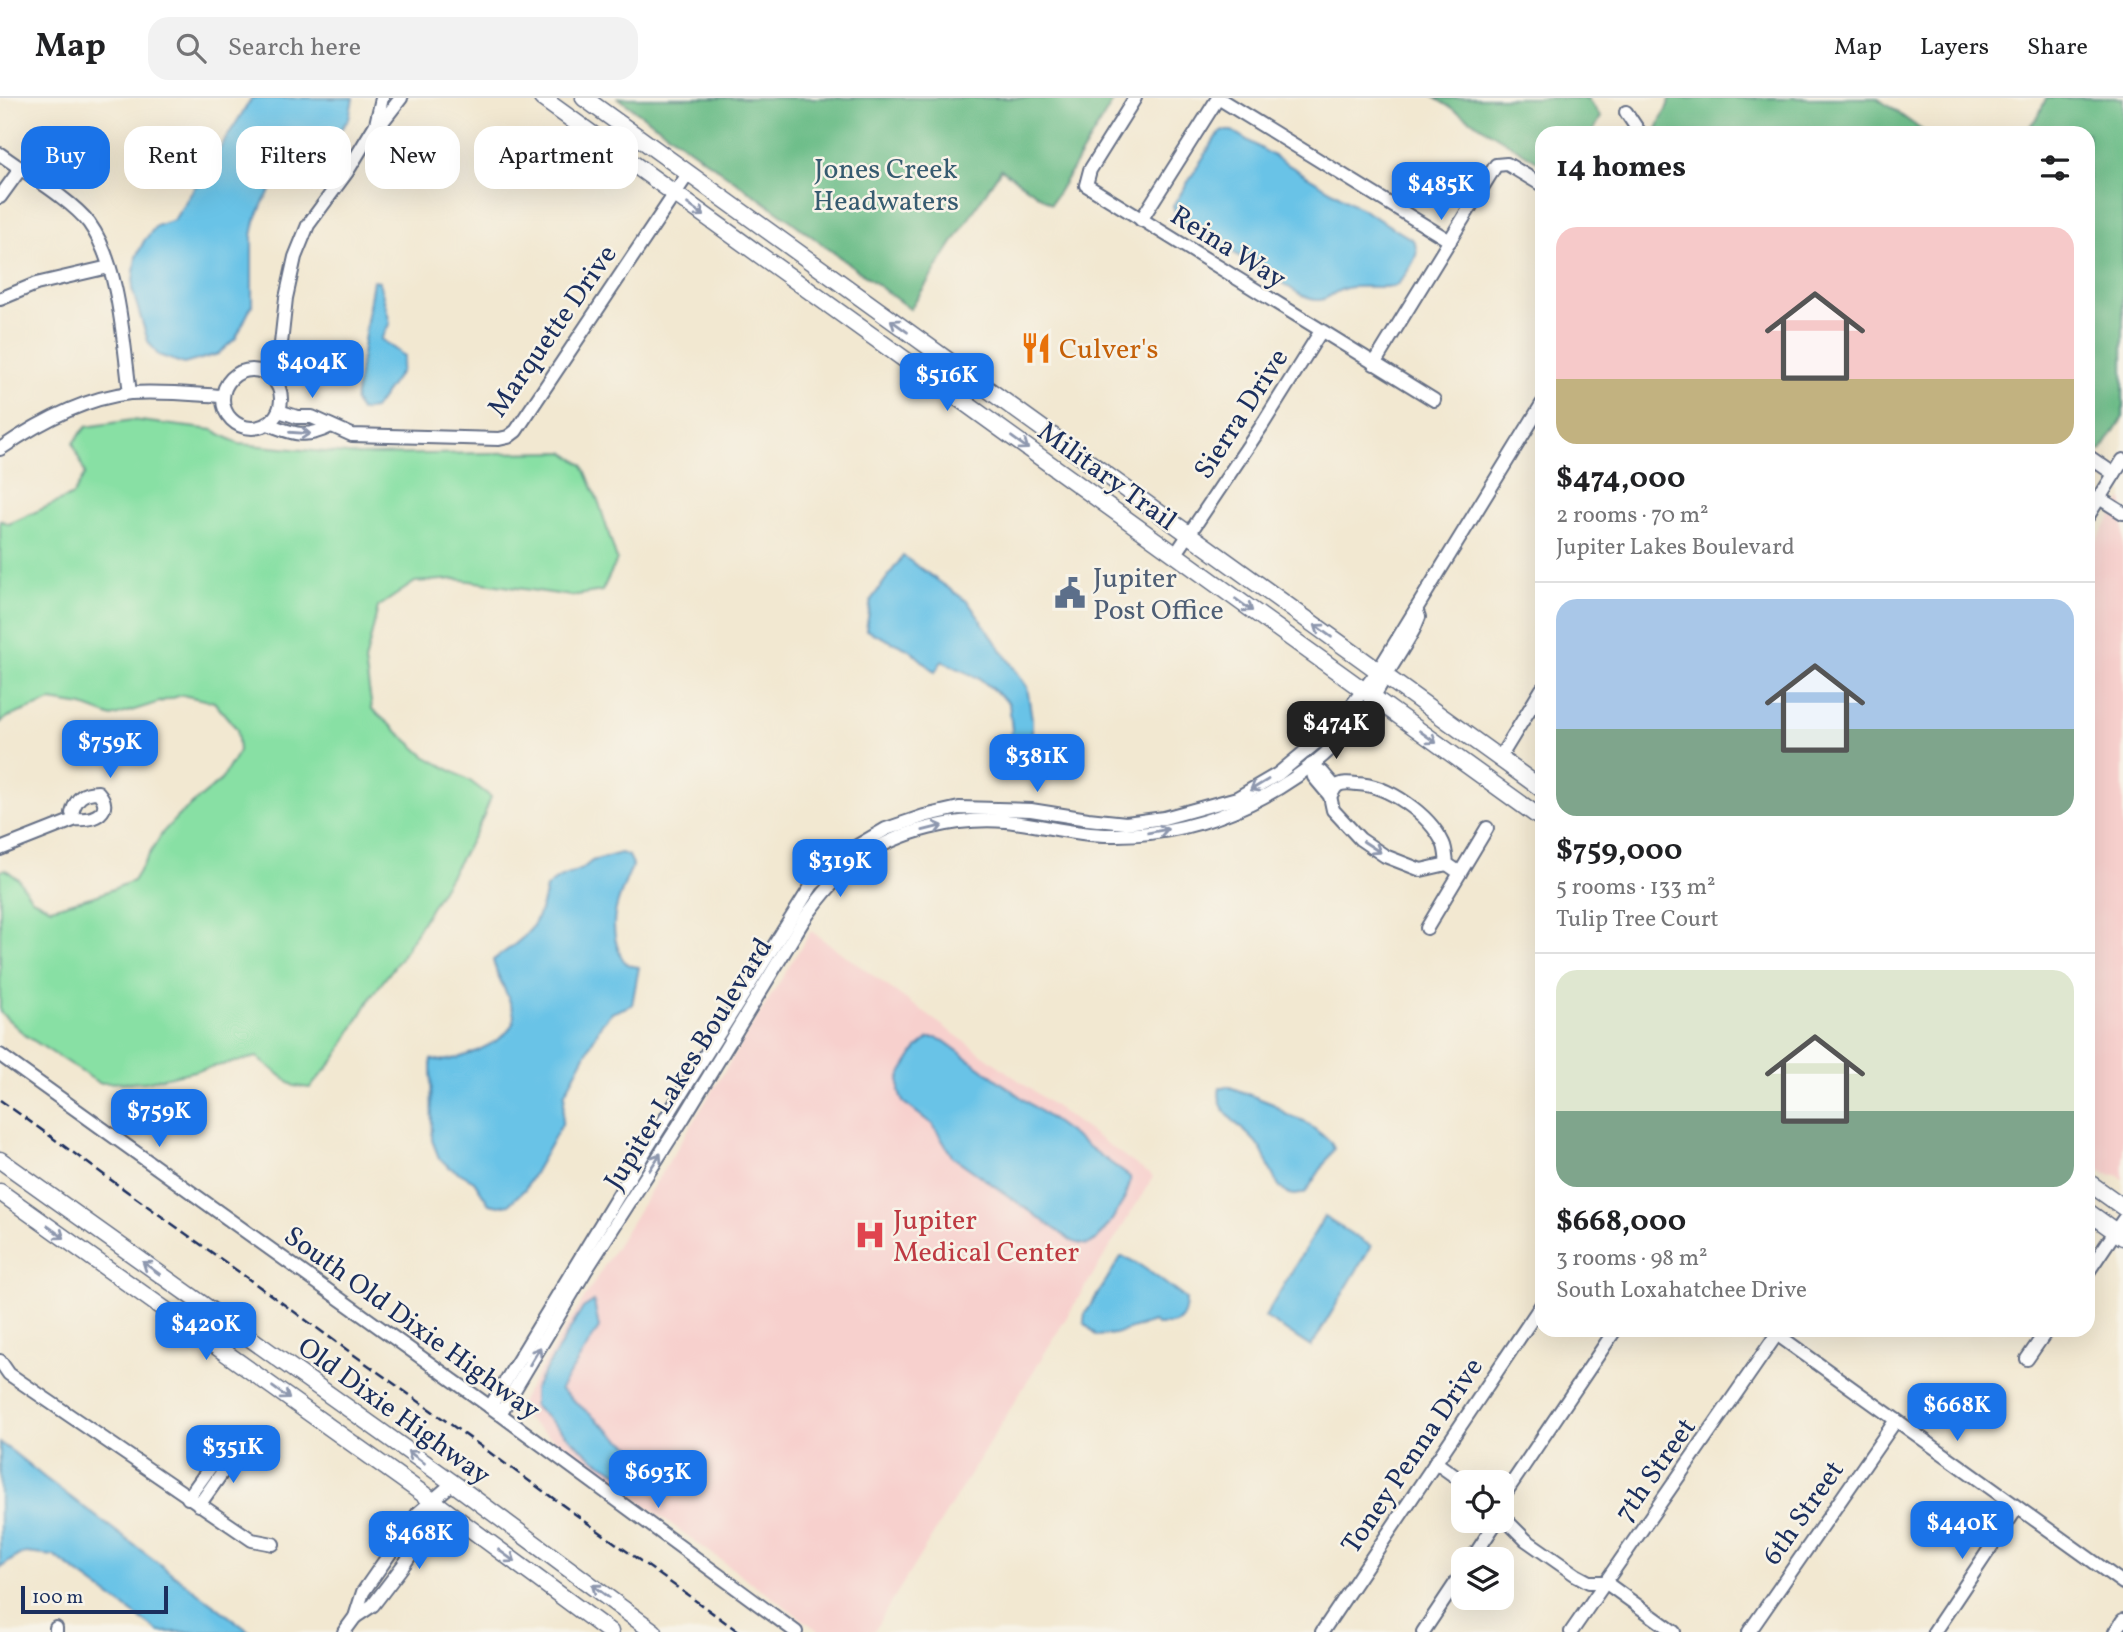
<!DOCTYPE html>
<html lang="en">
<head>
<meta charset="utf-8">
<style>
	body { margin:0; font-family:Vollkorn,serif; background:#f2f2f2; color:#202124; height:100vh; display:flex; flex-direction:column; font-size:26px; white-space:nowrap }
	* { box-sizing:border-box; margin:0 }
	p { font-size:23px; color:#757577 }
	.icon { flex:none; width:38px; height:38px; fill:none; stroke:currentColor; stroke-width:2; stroke-linecap:round; stroke-linejoin:round }
	.map { position:relative; flex:1; overflow:hidden }
	.sheet { position:absolute; left:1535px; top:28px; width:560px; height:1211px; display:flex; flex-direction:column; background:#fff; border-radius:21px; box-shadow:0 7px 28px #0002 }
	.sheet>* { flex:none }
	.guide { position:absolute; left:21px; top:28px; width:665px; height:63px; display:flex; gap:14px }
	.tools { position:absolute; left:1451px; top:1372px; display:grid; gap:14px }
	.tools a { display:grid; place-items:center; width:63px; height:63px; border-radius:14px; background:#fff; box-shadow:0 7px 28px #0002; font-size:35px }
	.scale { position:absolute; left:21px; bottom:18px; width:147px; box-sizing:border-box; padding-left:7px; border:4px solid #1b2f5e; border-top:0; font-size:19px; line-height:24px; white-space:nowrap; color:#1b2f5e; -webkit-text-stroke:5px #f7f3e8; paint-order:stroke }
	.price { position:absolute; translate:-50% -60px; padding:0 16px; border-radius:14px; background:#1a73e8; color:#fff; font-size:23px; line-height:46px; filter:drop-shadow(0 2px 4px #0008) }
	.price::after { content:''; position:absolute; left:50%; top:42px; width:21px; height:16px; margin-left:-10px; background:inherit; clip-path:polygon(0 0,100% 0,50% 100%) }
	.price.on { background:#222; color:#fff }
	ul { padding:0; list-style:none }
	li { display:grid; align-content:center; gap:14px; height:371px; padding:0 21px }
	li+li { border-top:2px solid #e0e0e0 }
	li span { display:grid; place-items:center; height:217px; border-radius:21px; color:#555 }
	li>.icon { margin-inline-start:auto }
	span .icon { width:126px; height:126px; fill:#fffc; stroke-width:1 }
	li b { font-size:30px }
	h2 { display:flex; justify-content:space-between; align-items:center; height:84px; padding:0 21px; font-size:30px }
	.tag { padding:0 24px; border-radius:21px; background:#fff; box-shadow:0 7px 28px #0002; font-size:24px; line-height:63px }
	.tag.on { background:#1a73e8; color:#fff }
	header { display:flex; align-items:center; gap:42px; box-sizing:border-box; height:98px; padding:0 35px; background:#fff; border-bottom:2px solid #e0e0e0 }
	header strong { font-size:33px }
	nav { display:flex; gap:38px; margin-inline-start:auto; font-size:24px }
	.search { width:490px; height:63px; background:#f2f2f2; display:flex; align-items:center; gap:18px; box-sizing:border-box; padding:0 24px; border-radius:21px; color:#757577; font-size:26px }
	.map>svg:first-child { display:block }
	.built { fill:#f7d0cd }
	.green { fill:#88e0a4; stroke:#528881; stroke-width:2 }
	.forest { fill:#6ebe8a; stroke:#447674; stroke-width:2 }
	.water { fill:#69c3e7; stroke:#4279a2; stroke-width:2 }
	.lines { fill:none; stroke-linecap:round; stroke-linejoin:round }
	.minor-casing { stroke:#667086; stroke-width:16 }
	.major-casing { stroke:#667086; stroke-width:19 }
	.minor { stroke:#fff; stroke-width:12 }
	.major { stroke:#fff; stroke-width:16 }
	.rail { stroke:#1b2f5e; stroke-width:2.5; stroke-dasharray:10 5; stroke-linecap:butt }
	.oneway { stroke:#8d97ae }
	.labels { text-anchor:middle; stroke-width:5; stroke-linejoin:round; paint-order:stroke }
	.park-label { font-size:28px; fill:#365b70; stroke:#f7f3e8 }
	.street-label { font-size:28px; fill:#1b2f5e; stroke:#f7f3e8 }
	.food-label { font-size:28px; fill:#c56008; stroke:#f7f3e8; text-anchor:start }
	.service-label { font-size:28px; fill:#4e5e75; stroke:#f7f3e8; text-anchor:start }
	.health-label { font-size:28px; fill:#be3a42; stroke:#f7f3e8; text-anchor:start }
</style>
</head>
<body>
<header>
<strong>Map</strong>
<div class="search"><svg class="icon" aria-label="search" viewBox="0 0 24 24"><circle cx="10" cy="10" r="6"/><path d="M15 15l6 6"/></svg>Search here</div>
<nav><a>Map</a><a>Layers</a><a>Share</a></nav>
</header>
<div class="map">
<svg width="2123" height="1534" viewBox="0 0 2123 1534">
	<rect width="100%" height="100%" fill="#f7f3e8"/>
	<filter id="ink" filterUnits="userSpaceOnUse"><feTurbulence type="fractalNoise" baseFrequency=".0143" numOctaves="2"/><feDisplacementMap in="SourceGraphic" scale="14" xChannelSelector="R" yChannelSelector="G"/><feConvolveMatrix kernelMatrix="1 2 1 2 8 2 1 2 1" color-interpolation-filters="sRGB"/></filter>
	<filter id="wash" filterUnits="userSpaceOnUse"><feTurbulence type="fractalNoise" baseFrequency=".00686" numOctaves="4" result="noise"/><feDisplacementMap in="SourceGraphic" scale="28" xChannelSelector="R" yChannelSelector="G"/><feGaussianBlur stdDeviation="1.57" result="paint"/><feColorMatrix in="noise" values="0 0 0 0 0 0 0 0 0 0 0 0 0 0 0 0 0 1.4 0 .05"/><feComposite in="paint" operator="in"/></filter>
	<g filter="url(#wash)">
		<rect width="100%" height="100%" fill="#f2e8d1"/>
		<g class="built">
			<path d="M2123,400V1081L2117,1077L2106,1076L2088,1063V456Z"/>
			<path d="M811,833L1153,1079L873,1534H820L522,1318L519,1306Z"/>
		</g>
		<path class="green" d="M132,322L213,332L239,346L358,357L564,354L583,367L599,405L617,462L602,493L571,498L456,481L415,484L378,509L365,564L372,611L425,658L470,683L491,699L484,717L468,748L400,861L371,899L335,961L310,990L294,988L257,959L145,984L99,985L25,937L0,914V774L5,771L18,781L32,801L51,810L98,797L133,783L163,734L178,718L221,682L239,653L237,631L214,604L182,597L112,619L83,608L51,603L8,619L0,625V422L9,426L73,397L85,376L73,345L86,329Z"/>
		<g class="forest">
			<path d="M618,0H1115L1051,106L1001,71L910,211L791,123Z"/>
			<path d="M1435,0H1587L1601,19L1592,35H1542V66Z"/>
			<path d="M1671,0H1877L1926,35H1655Z"/>
			<path d="M2046,0H2123V319L2102,352L2093,355L2088,351V35H2024L2039,17Z"/>
		</g>
		<g class="water">
			<path d="M252,0H353L349,21L319,58L301,66L276,83L263,105L255,123L252,138V207L236,240L218,256L184,266L158,257L148,243L132,191L136,159L144,143L156,128L174,122Z"/>
			<path d="M1222,33H1232L1413,142C1415,146 1418,151 1416,157C1415,163 1400,186 1395,188C1390,190 1361,188 1351,189C1327,192 1329,211 1301,197L1177,119L1173,108L1216,39Z"/>
			<path d="M373,182L379,183L390,225L381,241L404,258L401,273L374,311L360,313L355,303Z"/>
			<path d="M903,458L968,504L1027,589L1032,621V659L1028,677L997,674L1012,632L1009,605L979,580L942,563L935,574L910,552L866,532L871,502Z"/>
			<path d="M621,755L629,758L633,766C621,795 606,821 619,853C623,864 627,868 639,869L632,907L611,915L602,925L565,995L562,1026L525,1091L509,1106L499,1108L489,1106L474,1083L449,1069L439,1060L432,1042L431,961C436,962 443,963 448,962C466,959 514,941 514,919C514,905 496,879 493,862C526,839 538,832 546,790L557,781L582,771L592,763Z"/>
			<path d="M929,940H936L944,943L1130,1079C1132,1094 1103,1141 1089,1146C1083,1148 1077,1145 1072,1143L952,1058L933,1027L903,1004L899,994V982L902,974L917,950Z"/>
			<path d="M1227,988L1273,1006L1287,1017L1304,1023L1331,1044L1334,1051L1306,1094C1276,1109 1271,1064 1258,1047C1245,1029 1214,1016 1220,990Z"/>
			<path d="M1324,1119L1371,1148L1311,1249L1265,1219Z"/>
			<path d="M1121,1159C1134,1159 1173,1192 1186,1201C1186,1224 1178,1227 1156,1227L1154,1224L1115,1236L1097,1238L1084,1225L1085,1216Z"/>
			<path d="M594,1203L599,1230L560,1291L616,1338L649,1361L642,1370L625,1379L591,1359L534,1308V1291L583,1210Z"/>
			<path d="M0,1345L13,1354L45,1380L250,1534H159L54,1458L26,1455L19,1457L0,1470Z"/>
		</g>
	</g>
	<g filter="url(#ink)">
		<g class="lines">
			<defs>
				<g id="minor">
					<path d="M1135,0L1090,72L1086,87L1434,302"/>
					<path d="M1218,0L1450,143"/>
					<path d="M1626,14L1640,35"/>
					<path d="M376,26L383,23L401,0"/>
					<path d="M0,56C23,73 73,103 89,125C120,168 123,243 130,295"/>
					<path d="M0,99L21,70"/>
					<path d="M1141,122L1218,0"/>
					<path d="M0,201L36,186L109,169"/>
					<path d="M1374,266L1496,67L1507,66L1542,87"/>
					<circle cx="252" cy="301" r="29"/>
					<path d="M272,278L279,264L286,200L295,159L308,127L347,74L376,26L382,0"/>
					<path d="M279,313L297,319H312L352,337L499,341L508,339L516,333L688,76"/>
					<path d="M268,326C293,336 306,341 331,328"/>
					<path d="M0,351C38,325 83,300 130,295C161,293 192,296 223,298"/>
					<path d="M2088,358L2114,376"/>
					<path d="M2099,400L2123,415"/>
					<path d="M2088,418L2123,362"/>
					<path d="M1175,457L1261,329L1321,233"/>
					<path d="M1499,661L1542,591"/>
					<path d="M1311,667L1314,679L1330,698L1333,712L1360,741L1385,758L1421,772L1447,766"/>
					<path d="M1311,667L1322,674L1335,689"/>
					<path d="M1330,698C1331,697 1335,690 1336,689C1341,684 1350,685 1357,686C1388,687 1429,716 1443,745C1446,751 1446,759 1447,766L1460,775"/>
					<path d="M0,751L76,721C94,723 115,713 98,694C83,694 76,700 72,715L76,721"/>
					<path d="M1427,830L1487,730"/>
					<path d="M0,957L500,1316L796,1534"/>
					<path d="M2088,1174L2123,1122"/>
					<path d="M1771,1232L2123,1485"/>
					<path d="M2027,1261L2047,1232"/>
					<path d="M0,1263L9,1276L252,1442L273,1446"/>
					<path d="M490,1309L644,1055L812,787L852,751L886,731L924,718L959,710L1031,712L1088,721L1126,725L1164,720L1237,700L1278,676L1335,629L1378,573L1542,306"/>
					<path d="M500,1316L586,1172L684,1019L803,823C819,800 837,777 860,761C899,732 958,719 1006,723C1043,727 1080,738 1117,737C1209,736 1300,692 1359,621C1369,609 1376,594 1384,581C1394,564 1405,548 1414,531L1419,519L1416,511"/>
					<path d="M1435,1364L1463,1384"/>
					<path d="M188,1400L231,1340"/>
					<path d="M1502,1400L1615,1232"/>
					<path d="M199,1407L241,1348"/>
					<path d="M1502,1418L1526,1442L1576,1477L1589,1484H1605L1674,1534"/>
					<path d="M1472,1461L1497,1423"/>
					<path d="M355,1519L373,1507L405,1465L436,1419L433,1403"/>
					<path d="M56,1530V1534"/>
					<path d="M344,1534L355,1519L363,1494L418,1415L453,1385"/>
					<path d="M1322,1534L1542,1206"/>
					<path d="M1423,1534L1463,1474"/>
					<path d="M1571,1534L1777,1236"/>
					<path d="M1749,1534L1896,1322"/>
					<path d="M1934,1534L2017,1410"/>
					<path d="M2115,1534L2123,1522"/>
				</g>
				<g id="major">
					<path d="M542,0L1542,721"/>
					<path d="M584,0L1542,691"/>
					<path d="M0,1062L453,1385L654,1534"/>
					<path d="M2088,1084L2123,1109"/>
					<path d="M0,1094L433,1403L610,1534"/>
					<path d="M2088,1114L2123,1139"/>
				</g>
			</defs>
			<use href="#minor" class="minor-casing"/>
			<use href="#major" class="major-casing"/>
			<use href="#minor" class="minor"/>
			<use href="#major" class="major"/>
			<path class="rail" d="M0,1002L739,1534"/>
		</g>
		<defs><path id="oneway-shaft" d="M-6 0H5M1.5-3L5.5 0L1.5 3" fill="none" stroke-width="1.6" stroke-linecap="round" stroke-linejoin="round" transform="scale(1.75)"/></defs>
		<g class="oneway">
			<use href="#oneway-shaft" transform="translate(696 112) rotate(36)"/>
			<use href="#oneway-shaft" transform="translate(899 228) rotate(-144)"/>
			<use href="#oneway-shaft" transform="translate(300 335) rotate(4)"/>
			<use href="#oneway-shaft" transform="translate(1020 345) rotate(36)"/>
			<use href="#oneway-shaft" transform="translate(1244 507) rotate(36)"/>
			<use href="#oneway-shaft" transform="translate(1323 533) rotate(-144)"/>
			<use href="#oneway-shaft" transform="translate(1428 639) rotate(36)"/>
			<use href="#oneway-shaft" transform="translate(1259 687) rotate(149)"/>
			<use href="#oneway-shaft" transform="translate(933 730) rotate(-14)"/>
			<use href="#oneway-shaft" transform="translate(1158 733) rotate(-10)"/>
			<use href="#oneway-shaft" transform="translate(1372 749) rotate(33)"/>
			<use href="#oneway-shaft" transform="translate(655 1064) rotate(-57)"/>
			<use href="#oneway-shaft" transform="translate(56 1134) rotate(36)"/>
			<use href="#oneway-shaft" transform="translate(151 1170) rotate(-144)"/>
			<use href="#oneway-shaft" transform="translate(535 1258) rotate(-59)"/>
			<use href="#oneway-shaft" transform="translate(281 1295) rotate(36)"/>
			<use href="#oneway-shaft" transform="translate(416 1359) rotate(-144)"/>
			<use href="#oneway-shaft" transform="translate(507 1458) rotate(36)"/>
			<use href="#oneway-shaft" transform="translate(600 1493) rotate(-143)"/>
		</g>
	</g>
	<defs>
		<symbol id="restaurant-bare" viewBox="-9 -9 18 18"><path d="M-5-6h1v4h1v-4h1v4h1v-4h1v5L-1.5 .5V6h-2V.5L-5-1ZM5-6V6H3V1.5H1.5Q1.5-4 5-6Z" fill="#e8710a" stroke="#f7f3e8" stroke-width="2.5" paint-order="stroke"/></symbol>
		<symbol id="civic-bare" viewBox="-9 -9 18 18"><path d="M-.6-6.5H3V-4.5H.6V-3L4-1V1h2V6H-6V1h2V-1L-.6-3ZM-1.2 2.5V6h2.4V2.5Z" fill="#5c6f8a" stroke="#f7f3e8" stroke-width="2.5" paint-order="stroke"/></symbol>
		<symbol id="hospital-bare" viewBox="-9 -9 18 18"><path d="M-5-5h3v3.5h4V-5h3V5h-3V1.5h-4V5h-3Z" fill="#e0444e" stroke="#f7f3e8" stroke-width="2.5" paint-order="stroke"/></symbol>
	</defs>
	<g fill-rule="evenodd">
		<use href="#restaurant-bare" x="1014" y="228" width="44" height="44"/>
		<use href="#civic-bare" x="1048" y="473" width="44" height="44"/>
		<use href="#hospital-bare" x="848" y="1115" width="44" height="44"/>
	</g>
	<g class="labels">
		<g class="park-label">
			<text x="886" y="80">Jones Creek<tspan x="886" dy="32">Headwaters</tspan></text>
		</g>
		<g class="street-label">
			<text transform="translate(1229 148) rotate(32)" y="10">Reina Way</text>
			<text transform="translate(551 232) rotate(-55)" y="10">Marquette Drive</text>
			<text transform="translate(1240 315) rotate(-57)" y="10">Sierra Drive</text>
			<text transform="translate(1108 377) rotate(36)" y="10">Military Trail</text>
			<text transform="translate(687 965) rotate(-58)" y="10">Jupiter Lakes Boulevard</text>
			<text transform="translate(413 1224) rotate(36)" y="10">South Old Dixie Highway</text>
			<text transform="translate(395 1312) rotate(36)" y="10">Old Dixie Highway</text>
			<text transform="translate(1411 1357) rotate(-56)" y="10">Toney Penna Drive</text>
			<text transform="translate(1654 1371) rotate(-55)" y="10">7th Street</text>
			<text transform="translate(1802 1414) rotate(-55)" y="10">6th Street</text>
		</g>
		<g class="food-label">
			<text x="1059" y="260">Culver's</text>
		</g>
		<g class="service-label">
			<text x="1093" y="489">Jupiter<tspan x="1093" dy="32">Post Office</tspan></text>
		</g>
		<g class="health-label">
			<text x="893" y="1131">Jupiter<tspan x="893" dy="32">Medical Center</tspan></text>
		</g>
	</g>
</svg>
<div class="tools">
<a><svg class="icon" aria-label="locate" viewBox="0 0 24 24"><circle cx="12" cy="12" r="6"/><path d="M12 2v4M12 18v4M2 12h4M18 12h4"/></svg></a>
<a><svg class="icon" aria-label="layers" viewBox="0 0 24 24"><path d="M12 4l9 5-9 5-9-5zM3 14l9 5 9-5"/></svg></a>
</div>
<div class="scale">100 m</div>
<b class="price" style="left:1441px;top:124px">$485K</b>
<b class="price" style="left:312px;top:302px">$404K</b>
<b class="price" style="left:947px;top:315px">$516K</b>
<b class="price on" style="left:1336px;top:663px">$474K</b>
<b class="price" style="left:110px;top:682px">$759K</b>
<b class="price" style="left:1037px;top:696px">$381K</b>
<b class="price" style="left:840px;top:801px">$319K</b>
<b class="price" style="left:159px;top:1051px">$759K</b>
<b class="price" style="left:206px;top:1264px">$420K</b>
<b class="price" style="left:1957px;top:1345px">$668K</b>
<b class="price" style="left:233px;top:1387px">$351K</b>
<b class="price" style="left:658px;top:1412px">$693K</b>
<b class="price" style="left:1962px;top:1463px">$440K</b>
<b class="price" style="left:419px;top:1473px">$468K</b>
<div class="guide">
<a class="tag on">Buy</a>
<a class="tag">Rent</a>
<a class="tag">Filters</a>
<a class="tag">New</a>
<a class="tag">Apartment</a>
</div>
<section class="sheet">
<h2>14 homes<svg class="icon" aria-label="filters" viewBox="0 0 24 24"><path d="M4 7h16M4 17h16"/><circle cx="9" cy="7" r="2"/><circle cx="15" cy="17" r="2"/></svg></h2>
<ul>
<li><span style="background:linear-gradient(#f6c9c9 70%,#c2b280 0)"><svg class="icon" aria-label="home" viewBox="0 0 24 24"><path d="M3 11l9-7 9 7M6 9v11h12V9"/></svg></span><div><b>$474,000</b><p>2 rooms · 70 m²</p><p>Jupiter Lakes Boulevard</p></div></li>
<li><span style="background:linear-gradient(#a9c7e8 60%,#7fa58c 0)"><svg class="icon" aria-label="home" viewBox="0 0 24 24"><path d="M3 11l9-7 9 7M6 9v11h12V9"/></svg></span><div><b>$759,000</b><p>5 rooms · 133 m²</p><p>Tulip Tree Court</p></div></li>
<li><span style="background:linear-gradient(#dfe7d0 65%,#7fa58c 0)"><svg class="icon" aria-label="home" viewBox="0 0 24 24"><path d="M3 11l9-7 9 7M6 9v11h12V9"/></svg></span><div><b>$668,000</b><p>3 rooms · 98 m²</p><p>South Loxahatchee Drive</p></div></li>
</ul>
</section>
</div>
</body>
</html>
